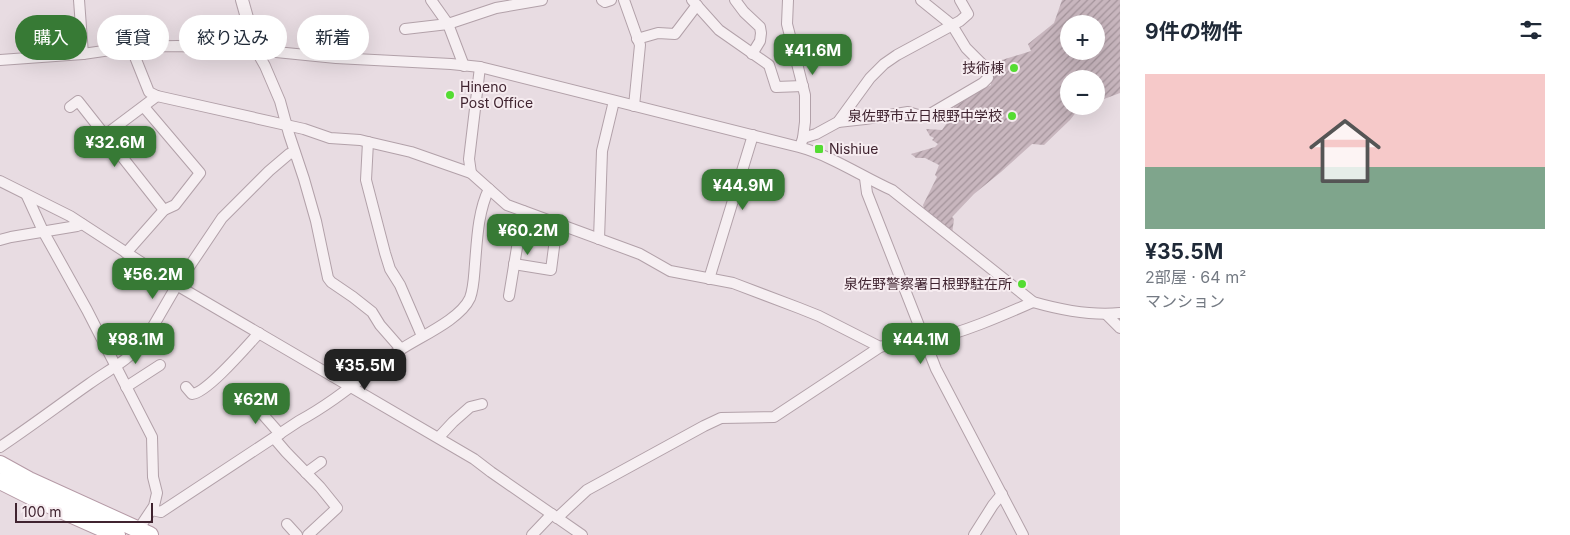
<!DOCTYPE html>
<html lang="ja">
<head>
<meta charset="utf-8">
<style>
	body { margin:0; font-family:Inter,"Noto Sans JP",sans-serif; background:#f6f6f7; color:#1f2937; height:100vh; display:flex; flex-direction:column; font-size:19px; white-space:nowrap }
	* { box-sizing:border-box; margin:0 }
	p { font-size:16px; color:#747a83 }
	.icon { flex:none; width:28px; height:28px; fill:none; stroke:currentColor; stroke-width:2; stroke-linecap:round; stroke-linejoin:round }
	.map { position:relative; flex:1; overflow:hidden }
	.sheet { display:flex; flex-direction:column; background:#fff; width:450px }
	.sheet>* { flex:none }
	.banner { position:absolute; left:15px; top:15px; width:475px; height:45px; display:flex; gap:10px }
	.fabs { position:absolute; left:1060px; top:15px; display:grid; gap:10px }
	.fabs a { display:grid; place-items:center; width:45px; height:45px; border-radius:50%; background:#fff; box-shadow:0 5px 20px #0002; font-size:25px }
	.scale { position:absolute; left:15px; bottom:12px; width:138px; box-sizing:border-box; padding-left:5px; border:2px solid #402430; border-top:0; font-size:14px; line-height:18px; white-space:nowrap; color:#402430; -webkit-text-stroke:4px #f6ecf0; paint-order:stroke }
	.price { position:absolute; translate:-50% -42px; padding:0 11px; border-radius:10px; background:#377a35; color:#fff; font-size:16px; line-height:32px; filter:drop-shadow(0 1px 2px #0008) }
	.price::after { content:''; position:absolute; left:50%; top:30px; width:15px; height:11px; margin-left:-8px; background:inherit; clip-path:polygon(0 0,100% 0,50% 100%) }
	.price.current { background:#222; color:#fff }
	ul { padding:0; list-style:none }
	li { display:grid; align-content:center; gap:10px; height:265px; padding:0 25px }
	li+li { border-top:1px solid #e0e1e3 }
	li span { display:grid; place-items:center; height:155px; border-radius:0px; color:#555 }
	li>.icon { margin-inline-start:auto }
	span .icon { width:90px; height:90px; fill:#fffc; stroke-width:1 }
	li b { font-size:21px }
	h2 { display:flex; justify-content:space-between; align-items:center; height:60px; padding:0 25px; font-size:21px }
	.tag { padding:0 18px; border-radius:22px; background:#fff; box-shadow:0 5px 20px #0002; font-size:18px; line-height:45px }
	.tag.current { background:#377a35; color:#fff }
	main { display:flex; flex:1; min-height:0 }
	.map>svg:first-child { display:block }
	.building { fill:url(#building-hatch); fill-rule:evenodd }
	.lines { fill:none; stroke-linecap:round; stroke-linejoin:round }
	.minor-casing { stroke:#b2a1a9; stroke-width:12 }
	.tertiary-casing { stroke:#b2a1a9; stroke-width:14 }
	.primary-casing { stroke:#b59aa6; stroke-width:18 }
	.minor { stroke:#f6eff2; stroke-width:10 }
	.tertiary { stroke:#f6eff2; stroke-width:12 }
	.primary { stroke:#fff; stroke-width:16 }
	.poi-dot { fill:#54dc32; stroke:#f6ecf0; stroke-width:2 }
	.labels { text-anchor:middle; stroke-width:4; stroke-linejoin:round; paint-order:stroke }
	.poi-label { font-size:14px; fill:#402430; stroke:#f6ecf0; text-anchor:end }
</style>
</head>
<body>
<main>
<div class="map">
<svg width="1120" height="535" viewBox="0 0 1120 535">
	<defs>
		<pattern id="building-hatch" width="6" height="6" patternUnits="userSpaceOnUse" patternTransform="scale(1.25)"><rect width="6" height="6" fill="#c8b6be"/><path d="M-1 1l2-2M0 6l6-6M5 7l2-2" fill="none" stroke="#a4949b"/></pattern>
	</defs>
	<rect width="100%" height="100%" fill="#e8dce2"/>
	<path class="building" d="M1062,0H1120V93L1096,102V79H1069V106H1081L1070,120L1044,145L1032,144L1001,172L974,194L952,217L954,219L952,234L925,213L923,205L937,177L935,175L939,165L925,158H916L911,154L935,147L938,144L932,140L934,138L930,136L926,129L942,130L954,113V104L967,96L991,85L989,64L1031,51L1028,44L1054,23ZM1069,24H1096V51H1069Z"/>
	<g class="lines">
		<defs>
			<g id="minor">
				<path d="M79,0L83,54"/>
				<path d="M431,0L448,24L464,66"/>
				<path d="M602,0L605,2L611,0"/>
				<path d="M624,0L640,45L634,106"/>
				<path d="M692,0L719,30L769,65L776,87L803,86"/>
				<path d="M735,0L744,12L760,27L761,33L760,41L752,54"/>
				<path d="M788,0L787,24L805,95V122L803,138L801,144"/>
				<path d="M405,29L448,24L496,8L542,0"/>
				<path d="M637,39L658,33L675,34L697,5"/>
				<path d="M131,47L149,92L157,96L304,129L330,138L360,140L368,142L411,152L471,173L507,205L640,254L670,271L733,283L799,308L819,316L880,347"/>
				<path d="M256,50L265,66L280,101L289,134L304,179L316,221L328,278L331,282L353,297L372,312L380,325L401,349"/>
				<path d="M0,60L83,54L131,47L177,46L256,50L336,58L451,64L480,67L799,147C832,156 861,176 892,190L1033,302C1061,310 1091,316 1120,313"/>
				<path d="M70,107L78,101L164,210"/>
				<path d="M838,122L865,119L908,112L925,117L983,83L988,78L987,69L966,48L952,25L921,0"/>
				<path d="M105,135L157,96"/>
				<path d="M803,138L816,134L838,122L870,78L884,64L897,55L960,21L968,14L960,0"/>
				<path d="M368,142L366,180L385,253L390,269L400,285L422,336"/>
				<path d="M471,173L469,159L480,67"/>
				<path d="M865,178L867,193L936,369L1023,535"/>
				<path d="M0,181L70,216L173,283L474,459L491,472L582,535"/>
				<path d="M27,196L43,231L87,310L152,437L153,477L157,493L154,506L136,533"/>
				<path d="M599,239L602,151L614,101"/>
				<path d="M0,240L11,237L77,226L82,224"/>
				<path d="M126,253L164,210L175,205L200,173L144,107"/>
				<path d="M514,264L551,270L557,224"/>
				<path d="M709,279L753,135"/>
				<path d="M509,296L523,211"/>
				<path d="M1107,315L1120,328"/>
				<path d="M126,387L160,365"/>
				<path d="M186,387L192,394C207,393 247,346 259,333"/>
				<path d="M250,400L280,434"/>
				<path d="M439,437L453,422L470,407L482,404"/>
				<path d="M274,438L286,452L320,487L337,508L308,535"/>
				<path d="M0,447C30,427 59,405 89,384C110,369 126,362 144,342L177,285L222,218L269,171L289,154L295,153"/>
				<path d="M306,473L321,462"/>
				<path d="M152,510L161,512L299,421C336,401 366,374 400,350C419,337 460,320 470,298C474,287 474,275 475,264C477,240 478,211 489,189"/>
				<path d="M557,518L587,490L704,426L721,418L774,417L880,347C895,342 911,344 927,341C964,332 999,317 1033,302"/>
				<path d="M287,524L297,535"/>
				<path d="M532,535L552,514"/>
				<path d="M974,535L993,505L1002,494"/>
			</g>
			<path id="tertiary" d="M242,0L256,50"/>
			<g id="primary">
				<path d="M0,464L29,480L150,535"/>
				<path d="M0,481L36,499L117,535"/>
			</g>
		</defs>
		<use href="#minor" class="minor-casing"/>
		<use href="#tertiary" class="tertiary-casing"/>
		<use href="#primary" class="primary-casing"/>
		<use href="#minor" class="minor"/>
		<use href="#tertiary" class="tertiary"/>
		<use href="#primary" class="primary"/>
	</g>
	<g class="poi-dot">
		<circle cx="1014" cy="68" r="5"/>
		<circle cx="450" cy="95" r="5"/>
		<circle cx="1012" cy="116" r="5"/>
		<rect x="814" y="144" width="10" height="10" rx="2.5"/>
		<circle cx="1022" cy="284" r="5"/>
	</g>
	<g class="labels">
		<g class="poi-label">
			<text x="1004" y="73">技術棟</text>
			<text x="460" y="92" text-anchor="start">Hineno<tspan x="460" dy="16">Post Office</tspan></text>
			<text x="1002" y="121">泉佐野市立日根野中学校</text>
			<text x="829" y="154" text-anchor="start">Nishiue</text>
			<text x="1012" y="289">泉佐野警察署日根野駐在所</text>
		</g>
	</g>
</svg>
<div class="fabs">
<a>+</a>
<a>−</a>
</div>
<div class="scale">100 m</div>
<b class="price" style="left:813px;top:76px">¥41.6M</b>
<b class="price" style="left:115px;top:168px">¥32.6M</b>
<b class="price" style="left:743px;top:211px">¥44.9M</b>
<b class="price" style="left:528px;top:256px">¥60.2M</b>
<b class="price" style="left:153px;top:300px">¥56.2M</b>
<b class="price" style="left:136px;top:365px">¥98.1M</b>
<b class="price" style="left:921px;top:365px">¥44.1M</b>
<b class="price current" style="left:365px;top:391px">¥35.5M</b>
<b class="price" style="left:256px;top:425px">¥62M</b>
<div class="banner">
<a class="tag current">購入</a>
<a class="tag">賃貸</a>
<a class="tag">絞り込み</a>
<a class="tag">新着</a>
</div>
</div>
<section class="sheet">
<h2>9件の物件<svg class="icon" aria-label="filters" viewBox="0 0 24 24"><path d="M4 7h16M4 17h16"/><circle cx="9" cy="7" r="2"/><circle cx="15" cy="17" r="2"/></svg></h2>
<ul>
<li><span style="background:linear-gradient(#f6c9c9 60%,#7fa58c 0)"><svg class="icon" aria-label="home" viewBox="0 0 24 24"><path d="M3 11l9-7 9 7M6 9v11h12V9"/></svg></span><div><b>¥35.5M</b><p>2部屋 · 64 m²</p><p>マンション</p></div></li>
</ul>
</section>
</main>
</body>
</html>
